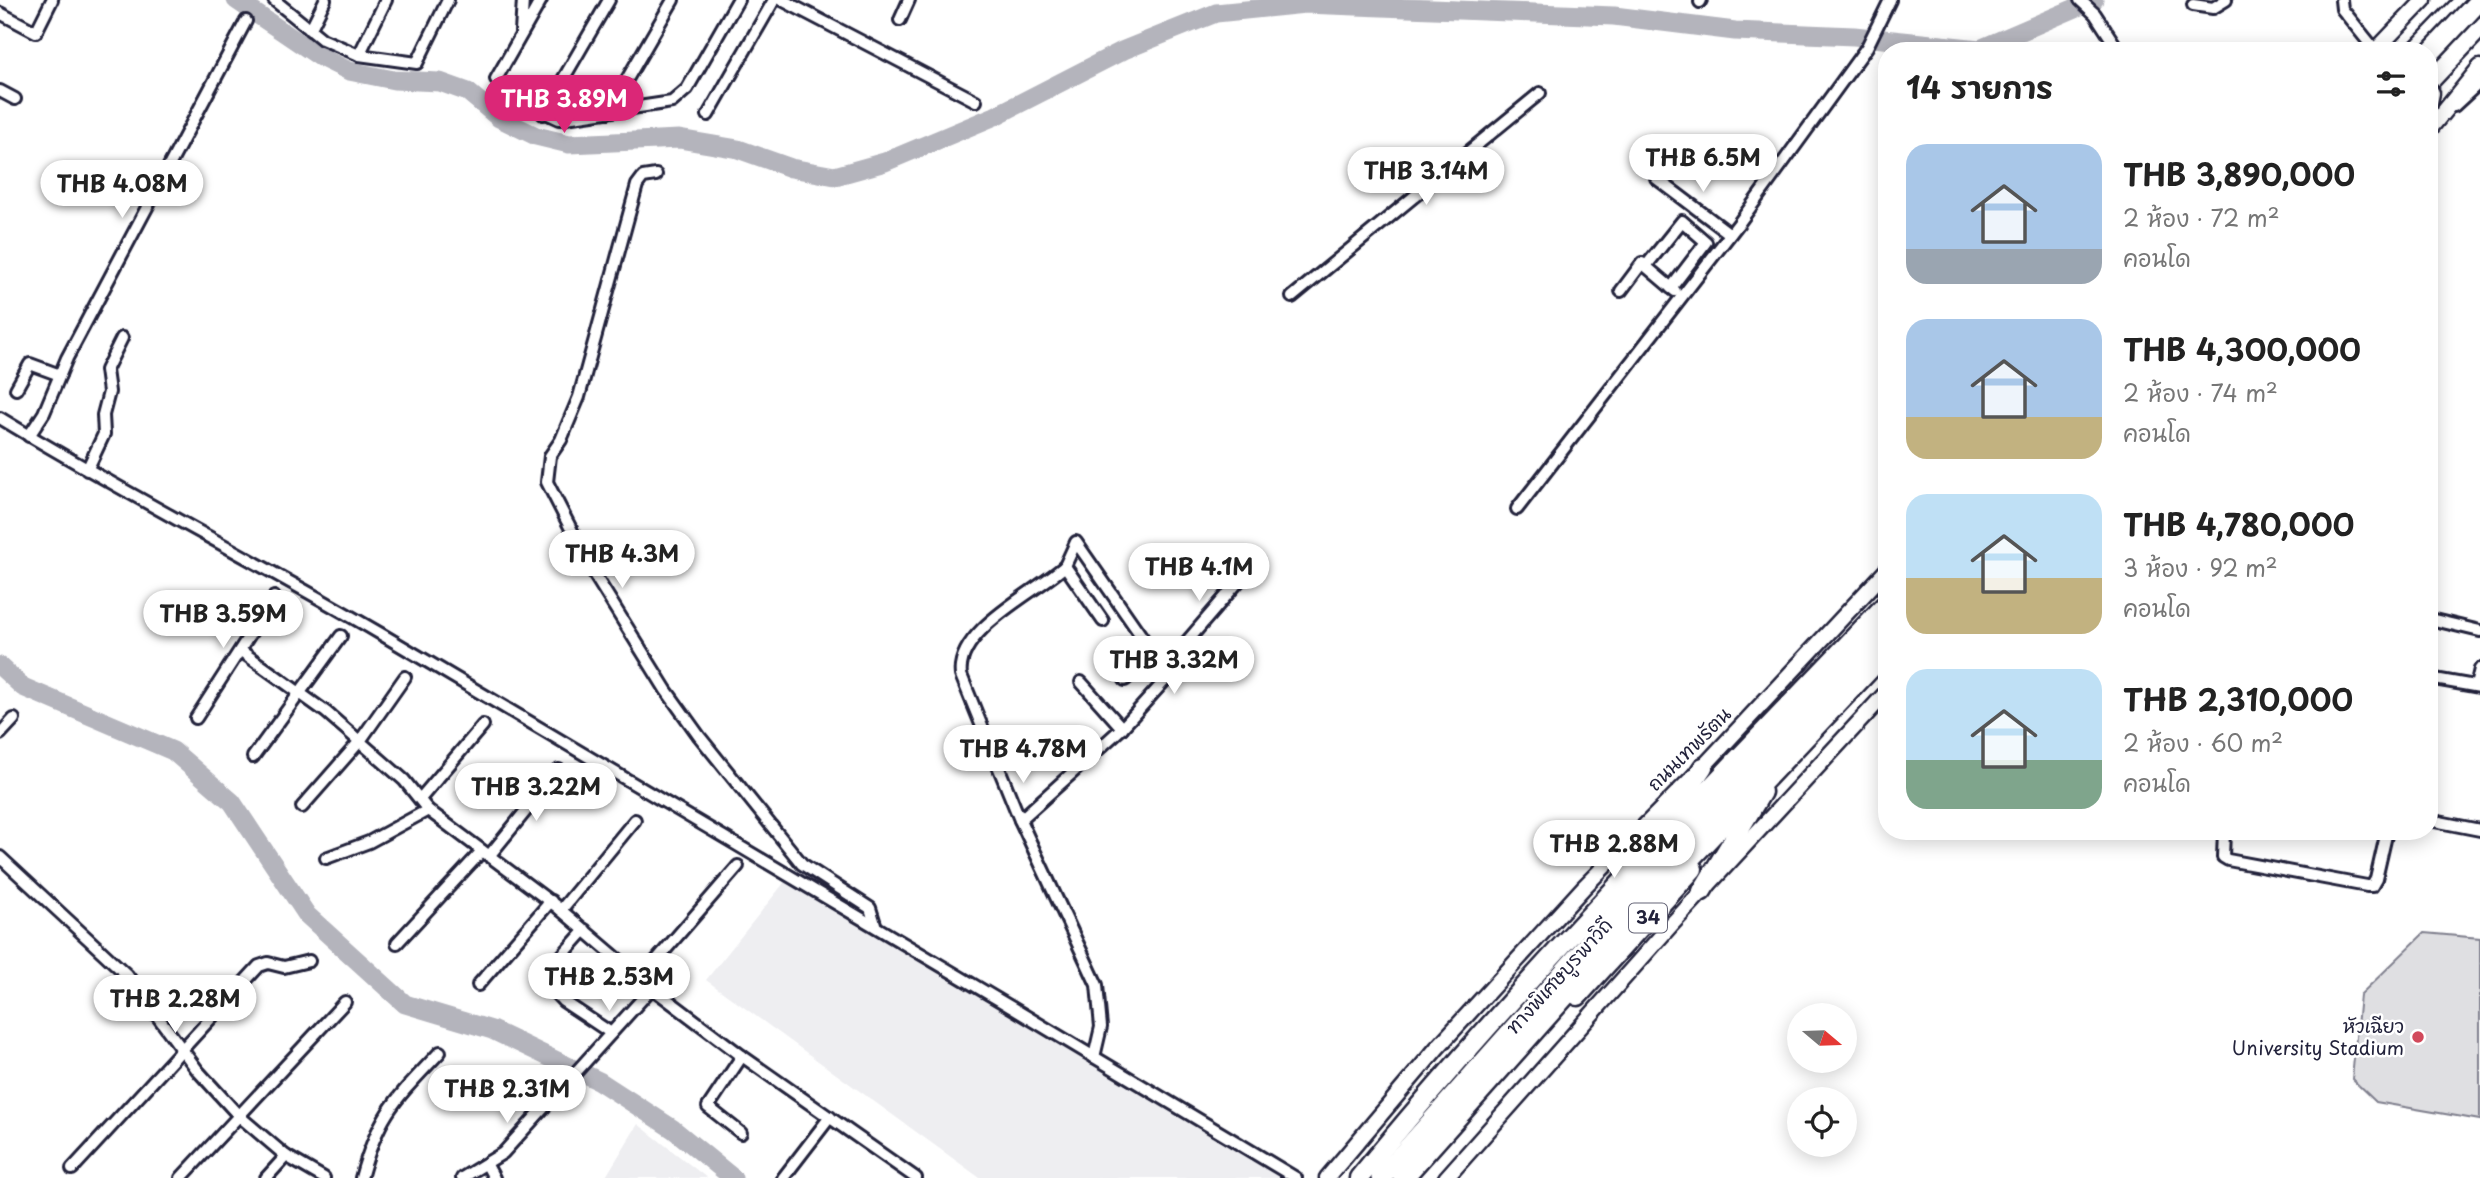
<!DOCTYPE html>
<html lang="th">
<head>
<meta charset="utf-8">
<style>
	body { margin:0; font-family:"Playpen Sans","Playpen Sans Thai",sans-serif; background:#f2f2f2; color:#222; height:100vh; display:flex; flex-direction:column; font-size:26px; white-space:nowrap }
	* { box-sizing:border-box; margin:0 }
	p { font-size:23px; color:#767676 }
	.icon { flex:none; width:38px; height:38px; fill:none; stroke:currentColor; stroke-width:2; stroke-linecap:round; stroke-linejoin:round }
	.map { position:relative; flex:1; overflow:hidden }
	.side { position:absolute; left:1878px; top:42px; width:560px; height:798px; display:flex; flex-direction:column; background:#fff; border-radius:28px; box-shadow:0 4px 18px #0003 }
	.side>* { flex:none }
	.needle { width:46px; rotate:109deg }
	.tools { position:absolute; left:1787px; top:1003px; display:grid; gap:14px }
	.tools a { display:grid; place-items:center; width:70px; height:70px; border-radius:50%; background:#fff; box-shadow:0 4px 18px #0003; font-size:35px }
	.price { position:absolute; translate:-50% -60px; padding:0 16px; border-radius:24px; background:#fff; color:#222; font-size:23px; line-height:46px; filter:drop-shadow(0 2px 4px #0008) }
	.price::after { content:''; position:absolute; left:50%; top:42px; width:21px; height:16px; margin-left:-10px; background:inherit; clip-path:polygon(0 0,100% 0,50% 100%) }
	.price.selected { background:#db2777; color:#fff }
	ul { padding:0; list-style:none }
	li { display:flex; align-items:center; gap:21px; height:175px; padding:0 28px }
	li span { display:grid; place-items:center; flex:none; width:196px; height:140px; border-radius:21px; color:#555 }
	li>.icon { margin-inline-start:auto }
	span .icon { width:84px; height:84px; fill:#fffc; stroke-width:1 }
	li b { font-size:30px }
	h2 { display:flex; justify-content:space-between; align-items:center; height:84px; padding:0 28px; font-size:30px }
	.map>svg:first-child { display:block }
	.built { fill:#eeeef1 }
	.green { fill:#dfdfe2; stroke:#80808e; stroke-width:2 }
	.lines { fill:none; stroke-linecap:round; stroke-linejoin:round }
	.river { stroke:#b4b4bc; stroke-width:19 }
	.minor-casing { stroke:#22223b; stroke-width:16 }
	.secondary-casing { stroke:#22223b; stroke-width:19 }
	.trunk-casing { stroke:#22223b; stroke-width:23 }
	.motorway-casing { stroke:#22223b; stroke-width:24 }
	.minor { stroke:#fff; stroke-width:10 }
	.secondary { stroke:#fff; stroke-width:14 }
	.trunk { stroke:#fff; stroke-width:18 }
	.motorway { stroke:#fff; stroke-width:19 }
	.secondary-bridge-casing { stroke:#22223b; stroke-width:19; stroke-linecap:butt }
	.motorway-bridge-casing { stroke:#22223b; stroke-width:24; stroke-linecap:butt }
	.secondary-bridge { stroke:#fff; stroke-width:14 }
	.motorway-bridge { stroke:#fff; stroke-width:19 }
	.poi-dot { fill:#d1495b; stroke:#fff; stroke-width:2.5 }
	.labels { text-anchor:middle; stroke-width:5; stroke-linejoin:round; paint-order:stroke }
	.shield { fill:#fff; stroke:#646476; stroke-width:2 }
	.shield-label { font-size:18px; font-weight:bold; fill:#22223b }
	.street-label { font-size:19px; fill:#22223b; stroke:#fff }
	.poi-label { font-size:19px; fill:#22223b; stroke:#fff; text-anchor:end }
</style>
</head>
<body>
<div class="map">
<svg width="2480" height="1178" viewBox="0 0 2480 1178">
	<rect width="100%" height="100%" fill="#fff"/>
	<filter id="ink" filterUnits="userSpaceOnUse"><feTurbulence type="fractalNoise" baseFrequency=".0143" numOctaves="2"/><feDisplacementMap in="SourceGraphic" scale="14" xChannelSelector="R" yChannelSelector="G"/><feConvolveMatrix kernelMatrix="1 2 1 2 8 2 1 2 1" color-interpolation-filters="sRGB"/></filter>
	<g filter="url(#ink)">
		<g class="built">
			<path d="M788,878L1294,1178H980L706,980Z"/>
			<path d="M638,1124L707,1178H605Z"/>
		</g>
		<path class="green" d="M2424,933L2480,938V1120L2376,1102L2352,1079L2360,995Z"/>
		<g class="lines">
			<g class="river">
				<path d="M236,0L320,57L349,71L394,80L440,82L468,92L499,118L536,136L569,144L679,139L738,149L791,168L835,176L885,162L995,116L1124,50L1216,13L1305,4L1614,16L1735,31L1854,36L1980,49L2094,0"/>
				<path d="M0,666L23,687L173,751L232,802L307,915L405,1004L492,1030L599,1081L673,1129L733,1178"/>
			</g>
			<defs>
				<g id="minor">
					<path d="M274,0L322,39L359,55L417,63L448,0"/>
					<path d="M541,0L496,79L505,94L559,119L672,102L687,89L738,0"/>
					<path d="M782,0L976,101"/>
					<path d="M2080,0L2095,14L2119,51"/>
					<path d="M2341,0L2342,9L2375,50"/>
					<path d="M1700,2L1701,0"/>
					<path d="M2193,5L2213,8L2226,0"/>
					<path d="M0,13L36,32L52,0"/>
					<path d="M900,20L909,0"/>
					<path d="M310,30L325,0"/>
					<path d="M521,32L523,0"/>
					<path d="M359,55L386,0"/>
					<path d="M0,91L15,99"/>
					<path d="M2454,106L2480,82"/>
					<path d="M608,112L673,0"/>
					<path d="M543,114L609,0"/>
					<path d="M708,115L774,0"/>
					<path d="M656,175L643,177L637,185L579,397L561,440L550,456L547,482L594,574L666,690L699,736L802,864L870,908L875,924"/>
					<path d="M1656,178L1730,234"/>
					<path d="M1646,266L1682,221L1706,242L1671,288"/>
					<path d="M1621,291L1642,263L1675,291"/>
					<path d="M1292,297L1540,93"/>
					<path d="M16,389L30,364L60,375"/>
					<path d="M0,418C125,494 255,560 381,634C687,814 992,995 1296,1178"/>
					<path d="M29,436L44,413L67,358L246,21"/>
					<path d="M87,470L104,434L103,415L109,392L106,370L122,338"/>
					<path d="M1517,509L1739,223L1867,47L1890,0"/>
					<path d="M2430,619L2480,631"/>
					<path d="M241,651L326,712L404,780L428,810L556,906L652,988L742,1056L916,1178"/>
					<path d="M1165,667L1257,560"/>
					<path d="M2429,678L2480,687"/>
					<path d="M1125,680L1155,652"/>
					<path d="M1081,682L1122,728"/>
					<path d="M2476,686L2480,669"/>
					<path d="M196,718L274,597"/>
					<path d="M0,734L14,719"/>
					<path d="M253,757L341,636"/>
					<path d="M420,799L483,725"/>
					<path d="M302,807L360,741L405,677"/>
					<path d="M1020,820L1122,728L1169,676L1076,542L1065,566"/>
					<path d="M2429,820L2480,830"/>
					<path d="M2224,831L2223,857L2228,860L2367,886H2372L2376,879L2387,831"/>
					<path d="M489,856L559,770"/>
					<path d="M0,857L127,975L198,1071L239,1116L286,1156L324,1178"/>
					<path d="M326,858L369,842L428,810"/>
					<path d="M561,910L635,820"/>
					<path d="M585,930L551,968L546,983L563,1001L611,1033"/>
					<path d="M397,943L482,851"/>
					<path d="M641,978L738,866"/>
					<path d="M478,985L551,901"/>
					<path d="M1094,1057L1101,1027L1097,985L1020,820L961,675C955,630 1035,593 1065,566L1103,621"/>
					<path d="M741,1133L708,1107L742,1056"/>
					<path d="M487,1165L494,1178"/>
					<path d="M72,1169L259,966L268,963L284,967L309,961"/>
					<path d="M181,1178L345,1002"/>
					<path d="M266,1178L286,1156"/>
					<path d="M361,1178C379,1113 395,1100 440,1052"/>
					<path d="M462,1178L503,1153L652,988"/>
					<path d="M783,1178L830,1117"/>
				</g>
				<g id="secondary">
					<path d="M2375,51L2424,0"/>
					<path d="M2429,130L2480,67"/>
					<path d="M1327,1178L1437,1048L1584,887L1703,767L1886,571"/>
					<path d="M1446,1178L1671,925L1886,693"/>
				</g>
				<g id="trunk">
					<path d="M2416,51L2465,0"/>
					<path d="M1664,824L1703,767"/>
					<path d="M1702,891L1762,792"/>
					<path d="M1578,996L1693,869"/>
					<path d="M1359,1178C1523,977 1707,792 1886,604"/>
				</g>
				<g id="motorway">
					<path d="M2429,81L2480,27"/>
					<path d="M1381,1178L1633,894L1886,626"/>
					<path d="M1403,1178L1647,904L1886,652"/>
				</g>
			</defs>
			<use href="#minor" class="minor-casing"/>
			<use href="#secondary" class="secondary-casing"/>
			<use href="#trunk" class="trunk-casing"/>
			<use href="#motorway" class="motorway-casing"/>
			<use href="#minor" class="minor"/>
			<use href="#secondary" class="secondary"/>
			<use href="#trunk" class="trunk"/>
			<use href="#motorway" class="motorway"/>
			<defs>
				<path id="secondary-bridge" d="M2429,88L2432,93L2429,107"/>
				<path id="motorway-bridge" d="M2429,54L2480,0"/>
			</defs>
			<use href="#secondary-bridge" class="secondary-bridge-casing"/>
			<use href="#motorway-bridge" class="motorway-bridge-casing"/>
			<use href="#secondary-bridge" class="secondary-bridge"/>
			<use href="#motorway-bridge" class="motorway-bridge"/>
		</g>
	</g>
	<circle class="poi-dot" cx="2418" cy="1037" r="7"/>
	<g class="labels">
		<rect class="shield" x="1629" y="903.5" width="38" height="29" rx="5"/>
		<g class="shield-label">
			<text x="1648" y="924">34</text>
		</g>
		<g class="street-label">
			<text transform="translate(1689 749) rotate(-45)" y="7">ถนนเทพรัตน</text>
			<text transform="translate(1559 976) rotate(-48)" y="7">ทางพิเศษบูรพาวิถี</text>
		</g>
		<g class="poi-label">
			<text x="2404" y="1033">หัวเฉียว<tspan x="2404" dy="22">University Stadium</tspan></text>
		</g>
	</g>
</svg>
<div class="tools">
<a><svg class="needle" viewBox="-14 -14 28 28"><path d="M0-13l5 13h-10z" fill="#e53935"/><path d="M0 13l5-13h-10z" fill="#767676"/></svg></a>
<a><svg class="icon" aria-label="locate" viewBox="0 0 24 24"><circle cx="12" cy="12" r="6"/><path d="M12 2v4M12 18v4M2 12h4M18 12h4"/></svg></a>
</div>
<b class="price selected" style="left:564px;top:135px">THB 3.89M</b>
<b class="price" style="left:1703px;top:194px">THB 6.5M</b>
<b class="price" style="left:1426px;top:207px">THB 3.14M</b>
<b class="price" style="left:122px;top:220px">THB 4.08M</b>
<b class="price" style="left:622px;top:590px">THB 4.3M</b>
<b class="price" style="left:1199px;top:603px">THB 4.1M</b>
<b class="price" style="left:223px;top:650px">THB 3.59M</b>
<b class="price" style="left:1174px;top:696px">THB 3.32M</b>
<b class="price" style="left:1023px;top:785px">THB 4.78M</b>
<b class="price" style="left:536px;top:823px">THB 3.22M</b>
<b class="price" style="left:1614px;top:880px">THB 2.88M</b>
<b class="price" style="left:609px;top:1013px">THB 2.53M</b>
<b class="price" style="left:175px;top:1035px">THB 2.28M</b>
<b class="price" style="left:507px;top:1125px">THB 2.31M</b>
<section class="side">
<h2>14 รายการ<svg class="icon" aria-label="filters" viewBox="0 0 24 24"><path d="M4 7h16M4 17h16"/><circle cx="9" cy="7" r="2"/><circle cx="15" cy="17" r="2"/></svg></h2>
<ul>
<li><span style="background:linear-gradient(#a9c7e8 75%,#9aa5b1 0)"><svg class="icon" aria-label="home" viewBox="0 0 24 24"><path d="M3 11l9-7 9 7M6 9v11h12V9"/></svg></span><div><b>THB 3,890,000</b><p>2 ห้อง · 72 m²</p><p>คอนโด</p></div></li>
<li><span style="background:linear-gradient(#a9c7e8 70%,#c2b280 0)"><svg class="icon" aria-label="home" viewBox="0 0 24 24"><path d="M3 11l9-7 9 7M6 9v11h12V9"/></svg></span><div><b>THB 4,300,000</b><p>2 ห้อง · 74 m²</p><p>คอนโด</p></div></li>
<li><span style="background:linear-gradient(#bfe0f5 60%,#c2b280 0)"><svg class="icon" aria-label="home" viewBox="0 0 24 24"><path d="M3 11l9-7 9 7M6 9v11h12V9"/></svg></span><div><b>THB 4,780,000</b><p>3 ห้อง · 92 m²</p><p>คอนโด</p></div></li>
<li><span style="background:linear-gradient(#bfe0f5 65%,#7fa58c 0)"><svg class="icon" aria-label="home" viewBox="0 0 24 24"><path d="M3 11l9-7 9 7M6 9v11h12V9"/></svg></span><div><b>THB 2,310,000</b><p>2 ห้อง · 60 m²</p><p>คอนโด</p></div></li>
</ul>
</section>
</div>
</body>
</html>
